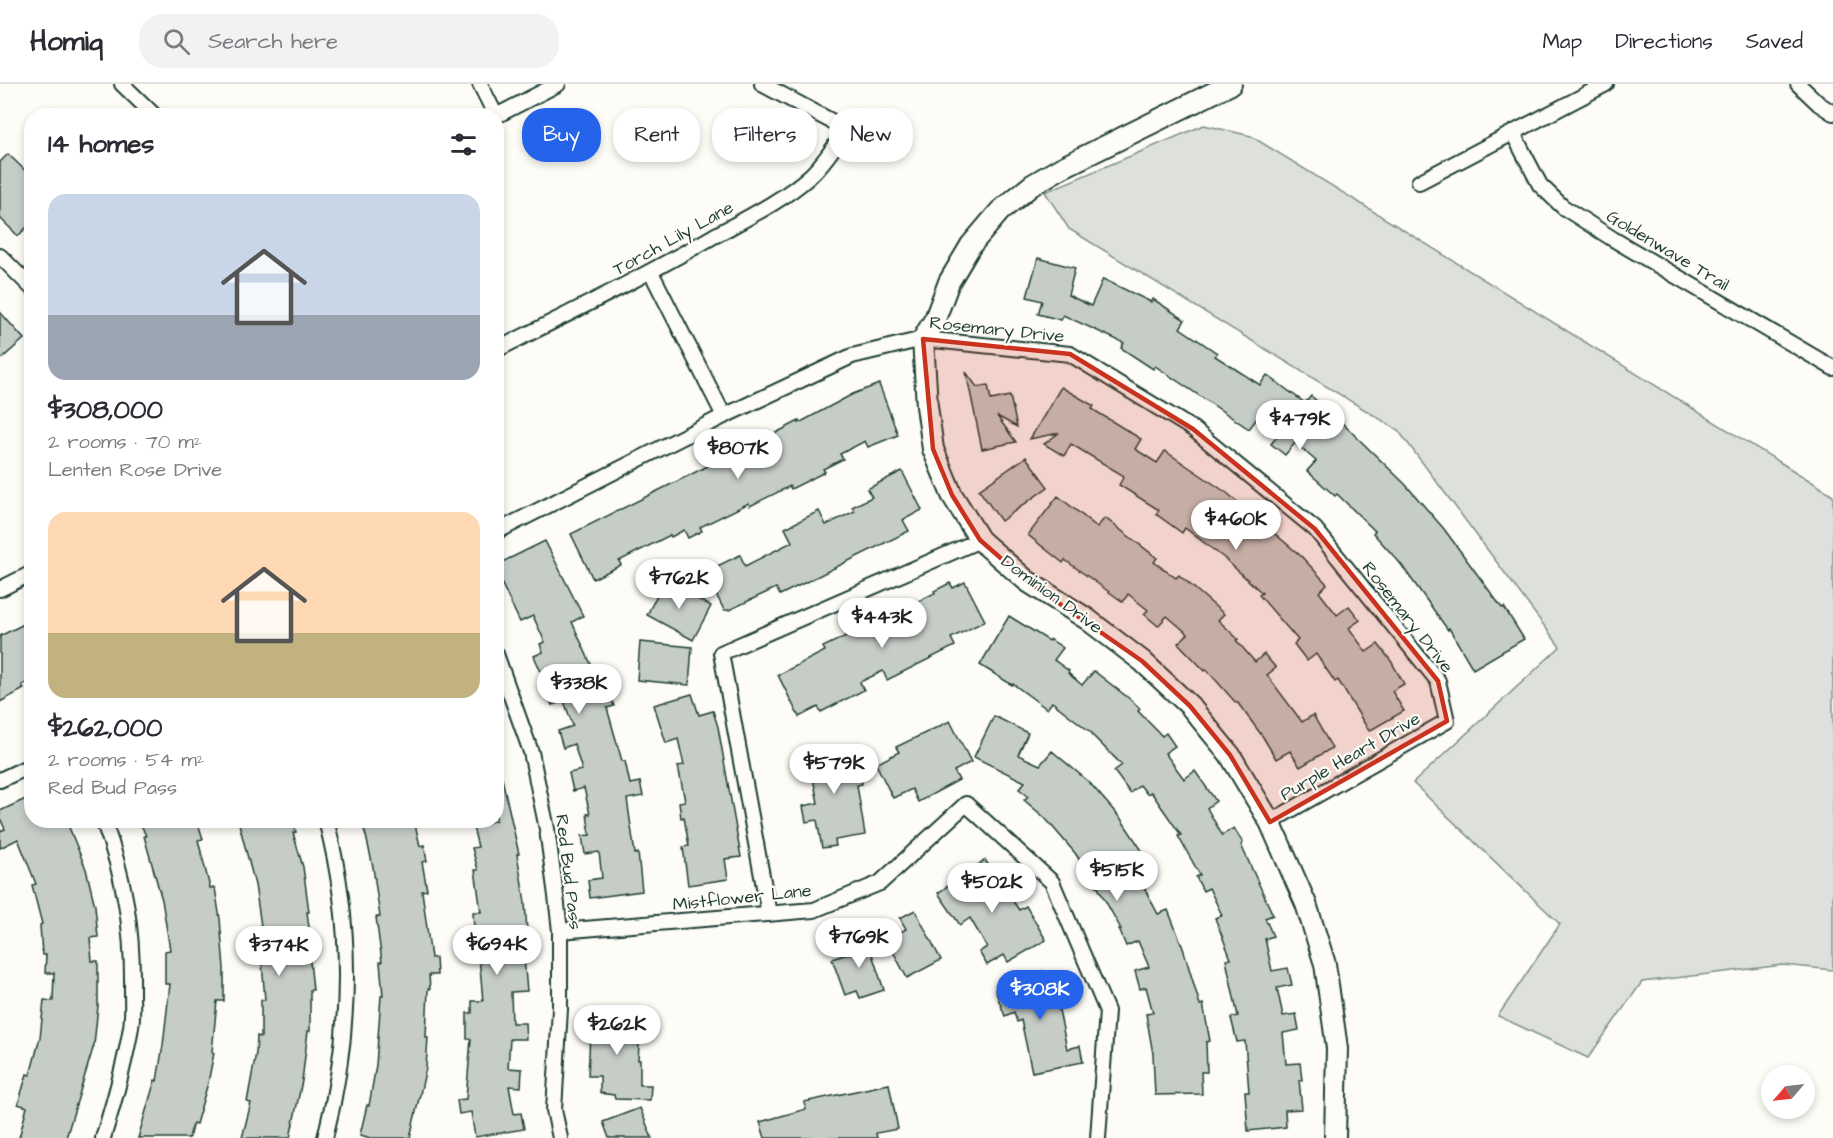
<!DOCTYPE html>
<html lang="en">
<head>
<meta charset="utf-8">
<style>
	body { margin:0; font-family:"Architects Daughter",sans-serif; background:#f2f2f3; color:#2b2b33; height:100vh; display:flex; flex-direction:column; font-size:22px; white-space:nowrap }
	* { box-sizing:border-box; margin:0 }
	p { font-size:20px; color:#7c7c81 }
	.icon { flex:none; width:33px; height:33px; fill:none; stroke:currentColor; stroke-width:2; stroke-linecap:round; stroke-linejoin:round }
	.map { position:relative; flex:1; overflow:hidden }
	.sheet { position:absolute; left:24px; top:24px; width:480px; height:720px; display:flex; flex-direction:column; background:#fff; border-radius:24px; box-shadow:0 3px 9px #0003 }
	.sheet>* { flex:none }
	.top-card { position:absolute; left:522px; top:24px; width:570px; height:54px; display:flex; gap:12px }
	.needle { width:39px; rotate:242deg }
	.buttons { position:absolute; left:1761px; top:981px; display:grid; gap:12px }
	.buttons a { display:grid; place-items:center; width:54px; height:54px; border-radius:50%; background:#fff; box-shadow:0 3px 9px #0003; font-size:30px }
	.price { position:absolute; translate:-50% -51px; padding:0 14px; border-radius:21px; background:#fff; color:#222; font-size:20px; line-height:39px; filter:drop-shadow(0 2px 3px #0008) }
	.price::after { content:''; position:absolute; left:50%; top:36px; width:18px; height:14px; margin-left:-9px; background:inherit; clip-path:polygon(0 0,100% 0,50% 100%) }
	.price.selected { background:#2563eb; color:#fff }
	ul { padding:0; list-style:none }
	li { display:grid; align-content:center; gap:12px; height:318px; padding:0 24px }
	li span { display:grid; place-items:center; height:186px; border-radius:18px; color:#555 }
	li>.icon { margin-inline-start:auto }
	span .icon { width:108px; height:108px; fill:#fffc; stroke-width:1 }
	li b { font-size:26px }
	h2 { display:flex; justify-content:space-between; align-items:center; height:72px; padding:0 24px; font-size:26px }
	.pill { padding:0 21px; border-radius:24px; background:#fff; box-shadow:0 3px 9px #0003; font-size:21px; line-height:54px }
	.pill.selected { background:#2563eb; color:#fff }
	header { display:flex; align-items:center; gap:36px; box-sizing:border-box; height:84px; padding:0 30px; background:#fff; border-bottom:2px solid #e1e1e2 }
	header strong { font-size:28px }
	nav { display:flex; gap:33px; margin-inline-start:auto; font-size:21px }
	.search { width:420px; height:54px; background:#f2f2f3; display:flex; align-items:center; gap:15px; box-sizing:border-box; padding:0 21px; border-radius:24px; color:#7c7c81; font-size:22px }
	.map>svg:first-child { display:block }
	.green { fill:#dde0db; stroke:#7e8e88; stroke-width:1.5 }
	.building { fill:#c6cdc7; stroke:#1f3d34; stroke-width:1.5 }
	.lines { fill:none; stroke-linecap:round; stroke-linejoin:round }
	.street-casing { stroke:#1f3d34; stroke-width:18 }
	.secondary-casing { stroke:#1f3d34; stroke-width:24 }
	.street { stroke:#fdfcf7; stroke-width:14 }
	.secondary { stroke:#fdfcf7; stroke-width:20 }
	.marked { fill:#c8321e; fill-opacity:0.2; stroke:#c8321e; stroke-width:4.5; stroke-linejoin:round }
	.labels { text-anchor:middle; stroke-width:4.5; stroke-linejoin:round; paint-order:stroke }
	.street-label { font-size:18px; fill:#1f3d34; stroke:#fdfcf7 }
</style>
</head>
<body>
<header>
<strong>Homiq</strong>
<div class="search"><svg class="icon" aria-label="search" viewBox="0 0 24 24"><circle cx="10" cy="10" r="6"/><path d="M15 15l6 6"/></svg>Search here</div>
<nav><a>Map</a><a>Directions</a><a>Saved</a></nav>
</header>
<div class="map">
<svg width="1833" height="1054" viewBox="0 0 1833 1054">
	<rect width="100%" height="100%" fill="#fdfcf7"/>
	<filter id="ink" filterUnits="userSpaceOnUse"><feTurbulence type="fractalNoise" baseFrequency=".0167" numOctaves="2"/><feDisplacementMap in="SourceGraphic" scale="12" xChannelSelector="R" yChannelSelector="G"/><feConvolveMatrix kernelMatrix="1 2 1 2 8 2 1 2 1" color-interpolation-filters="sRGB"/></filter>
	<g filter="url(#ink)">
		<path class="green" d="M1204,41L1251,52L1833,411V886L1783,881L1642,898L1588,974L1498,932L1560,840L1413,699L1560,563L1398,346L1069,145L1045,108Z"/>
		<g class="building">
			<path d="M8,70L32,93V138L18,152L0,134V78Z"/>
			<path d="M1038,174L1075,184L1068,211L1091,222L1103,195L1151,218L1153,215L1185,236L1180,244L1217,269L1215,272L1260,301L1267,291L1305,319L1311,312L1340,337L1405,400L1444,445L1502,524L1504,523L1524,555L1473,585L1449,544L1448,546L1400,479L1373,449L1375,447L1337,410L1335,412L1307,387L1316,377L1295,359L1285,371L1271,360L1280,349L1258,333L1249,345L1155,282L1153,285L1121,264L1124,259L1063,231L1061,236L1038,230L1042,217L1027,213Z"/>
			<path d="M0,228L24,255L0,276Z"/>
			<path d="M966,288L977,303L988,301L991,316L1010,312L1017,343L997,332L1016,358L982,365Z"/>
			<path d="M879,300L898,351L868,363L865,357L840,370L843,375L823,385L825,388L791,405L790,402L750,422L749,419L700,443L702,447L688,454L684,446L671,453L670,451L619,477L621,481L593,495L571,450L760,356V357L799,337V339L853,310Z"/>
			<path d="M1061,303L1094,322L1092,325L1141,355L1135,365L1157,379L1165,367L1227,409L1301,472L1327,500L1319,508L1337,531L1349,522L1360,536L1349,544L1366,568L1378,560L1391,577L1404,600L1392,607L1404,627L1369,647L1338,596L1335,598L1316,570L1307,577L1294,560L1298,556L1259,511L1262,509L1224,474L1185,444L1182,449L1156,430L1159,426L1119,401L1124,392L1071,360L1064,372L1044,360L1059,349L1030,355Z"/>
			<path d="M1026,373L1048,403L1001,437L979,406Z"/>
			<path d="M902,387L922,426L903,436L909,447L780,511L776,504L729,526H724L705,488L740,471L745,482L792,458L785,444L819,427L826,441L855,427L852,423L872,413L867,405Z"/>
			<path d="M1058,412L1097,443L1105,434L1157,474L1154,478L1176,494L1179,491L1224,530L1218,536L1238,555L1236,556L1255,578L1264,570L1276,584L1267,591L1302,638L1313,631L1332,664L1300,683L1290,667L1276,675L1263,653L1237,618L1236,619L1206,585L1205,587L1178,559L1188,550L1167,532L1158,542L1144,530L1148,526L1128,510L1123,518L1065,476L1063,479L1028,451Z"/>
			<path d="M545,457L583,532L572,538L594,587L600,585L614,622L607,624L622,677H625L630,700L640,698L643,712L627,715L635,770L638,769L642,807L590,814L588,796L602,794L599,768L585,770L582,752L590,751L587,730H590L584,704L573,707L569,689L582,686L574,660L563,664L558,647L573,642L564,617L552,621L546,605L548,604L534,572L543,568L540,560L545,558L533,532L520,538L496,488V481Z"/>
			<path d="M664,497L711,522L693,556L647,531Z"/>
			<path d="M965,498L985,537L951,554L955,562L887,596L883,587L860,598L864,606L821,628L818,623L799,633L778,591L825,567L823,563L935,509L934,507L950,499L953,504Z"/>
			<path d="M1009,532L1049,557L1050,555L1063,564L1054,576L1069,587L1068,589L1082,601L1094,587L1131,616L1140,625L1138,627L1162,652L1166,649L1175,662L1165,669L1184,695L1195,687L1216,717L1207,724L1222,751L1234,744L1243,759L1241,761L1273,831L1265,834L1273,852L1265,855L1272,887L1288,884L1292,901L1277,904L1283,932L1296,930L1299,946L1283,949L1286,980L1300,979L1302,996H1299L1302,1025L1285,1026L1286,1043L1248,1047L1245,1008H1249L1245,957L1237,958L1231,934L1238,932L1226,876L1231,875L1215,834L1222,831L1209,804L1203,807L1196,793L1200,791L1178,752L1181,751L1151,708L1147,710L1140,701L1130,709L1114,687L1122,681L1092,651L1093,650L1052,618L1047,625L1013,600L1012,601L980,581Z"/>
			<path d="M32,536V596L22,601L24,605L0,618V552Z"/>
			<path d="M640,558L692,563L689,601L637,596Z"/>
			<path d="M692,610L699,631L713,627L718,643L741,773L725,775L728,795L688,801L683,763L689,762L684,733L681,734L679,718L685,717L678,682L684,681L678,655L666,659L654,621Z"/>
			<path d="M994,632L1028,649L1018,671L1040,681L1052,667L1089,698L1121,735L1143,768L1130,777L1158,830L1168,826L1183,864L1200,921L1203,920L1210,957L1206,958L1207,988H1201L1202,1010L1155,1011L1153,970L1146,930L1153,929L1146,903L1140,905L1135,887L1149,883L1138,857L1126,862L1119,845H1121L1097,802L1075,769L1045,734L1024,716L1028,712L1019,705L1025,698L974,673Z"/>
			<path d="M950,637L971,678L954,687L959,696L918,718L912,705L893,714L876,680L899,668L896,663Z"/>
			<path d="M855,663L862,700L857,701L865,751L835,756L836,762L822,764L817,736L806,738L803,722L818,719L812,689L798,691L795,674Z"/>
			<path d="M501,690L519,770H517L525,818L528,863H523L527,907L511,908L512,939H525L526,955H510L508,984L522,985L521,1003L509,1002L514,1030L521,1029L524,1045L475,1053L471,1028L459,1030L457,1016L466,1015L471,955H467V929H472V917H483L479,873H482L480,844L474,845L473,828H481L475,786H478L472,764L478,763L473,743L496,736V691Z"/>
			<path d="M32,712V736H66L86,785L95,822L98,853L90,854L92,877H98V922L94,961L66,1054H19L27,1023L18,1020L27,990L30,991L40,954L44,916L53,917L54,889H45L46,871H42L40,841L42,840L32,801L36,800L18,755L0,764V747L5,745L0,734V727Z"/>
			<path d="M139,736H197L203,755L198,756L210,804H215L220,835L224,884V917H217L212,968L214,969L208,999L196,1040L193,1039L189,1054H138L155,996L157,997L163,961L170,900H165V867L170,866L162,816L144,752H146Z"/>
			<path d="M238,736H293L296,748L293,749L303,783L309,828H307L312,867H309L313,906H310V947H308L302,997L290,1054H242L251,1019L247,1018L256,969L257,952L261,953V916H265L262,879H264L259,842H261L255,801Z"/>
			<path d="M361,736H414L420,762L424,761L427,777L422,778L427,806L422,807L431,874H436L437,891H429L430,905H428L426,953H428L426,984L410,1054H371L360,1051L367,1021L369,1022L376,981L381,912H383L380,878H382L376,833H380L373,783L366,752Z"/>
			<path d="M985,776L1019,826L1026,822L1046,856L1008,878L1004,871L987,881L979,868L987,863L970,834L960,841L938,809Z"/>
			<path d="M915,826L941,876L907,894L887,856L906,845L900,834Z"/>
			<path d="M865,849L884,906L860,914L857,907L845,911L832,875L853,868L848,855Z"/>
			<path d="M1043,887L1051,906L1066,900L1072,915L1058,921L1067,965L1080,962L1083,978L1032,988L1021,936L1017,938L1014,928L1005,932L995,906Z"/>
			<path d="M591,930L641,932L638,976H640V1001H651L650,1016L615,1015L614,1011L600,1009V992H588Z"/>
			<path d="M889,1000L898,1045L876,1049L877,1054H765L760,1038L806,1025L804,1018Z"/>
			<path d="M640,1024L652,1054H609L603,1038Z"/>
		</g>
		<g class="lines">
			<defs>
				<g id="street">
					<path d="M122,0L155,32"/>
					<path d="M480,0L496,32"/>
					<path d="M1798,0L1819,20L1833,29"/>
					<path d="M496,32L558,0"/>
					<path d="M1513,49L1540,101L1563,123L1613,155L1833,284"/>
					<path d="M1419,98L1606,0"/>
					<path d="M0,172L32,204"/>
					<path d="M651,188L724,332"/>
					<path d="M496,266C570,229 643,193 714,152C747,134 782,117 810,92C825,78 836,61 846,45L762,0"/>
					<path d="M496,448L724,332L852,272L923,255L1070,270L1193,345L1315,445L1438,597L1447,637L1270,738"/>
					<path d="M0,505L32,489"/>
					<path d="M496,570L531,668L547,745L556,812L560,847V925L554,1026L560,1054"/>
					<path d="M0,696L32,681"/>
					<path d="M769,830L721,569L980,456"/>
					<path d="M560,847L814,826L880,799L966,720L1052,798L1107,927L1098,1054"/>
					<path d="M103,1054C114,1018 125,981 131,943C133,931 132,918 132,907C133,845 125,794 103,736"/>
					<path d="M325,1054C352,948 354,843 326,736"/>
				</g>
				<path id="secondary" d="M1231,0L1061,84L1032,101L1000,127L971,161L949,198L935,235L923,255L927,322L933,365L952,411L980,456L1027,497L1087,535L1142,577L1190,622L1230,671L1270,738L1306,820L1325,880L1337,964L1335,1054"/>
			</defs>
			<use href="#street" class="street-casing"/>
			<use href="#secondary" class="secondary-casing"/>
			<use href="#street" class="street"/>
			<use href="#secondary" class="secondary"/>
		</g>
	</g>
	<path class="marked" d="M923,255L1070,270L1193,345L1315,445L1438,597L1447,637L1270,738L1230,671L1190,622L1142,577L1027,497L980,456L952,411L933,365Z"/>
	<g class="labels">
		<g class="street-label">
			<text transform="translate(673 154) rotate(-29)" y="6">Torch Lily Lane</text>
			<text transform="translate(1668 166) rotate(31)" y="6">Goldenwave Trail</text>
			<text transform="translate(997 245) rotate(6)" y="6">Rosemary Drive</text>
			<text transform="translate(1052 510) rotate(36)" y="6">Dominion Drive</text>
			<text transform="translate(1408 533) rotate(52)" y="6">Rosemary Drive</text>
			<text transform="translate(1350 672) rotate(-30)" y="6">Purple Heart Drive</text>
			<text transform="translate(569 788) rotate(83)" y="6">Red Bud Pass</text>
			<text transform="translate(742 813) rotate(-6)" y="6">Mistflower Lane</text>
		</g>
	</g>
</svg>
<div class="buttons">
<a><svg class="needle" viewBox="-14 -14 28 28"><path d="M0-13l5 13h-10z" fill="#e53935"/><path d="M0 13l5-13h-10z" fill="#7c7c81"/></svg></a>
</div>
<b class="price" style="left:1300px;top:367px">$479K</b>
<b class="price" style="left:738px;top:396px">$807K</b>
<b class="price" style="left:1236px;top:467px">$460K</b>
<b class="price" style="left:679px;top:526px">$762K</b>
<b class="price" style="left:882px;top:565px">$443K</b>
<b class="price" style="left:579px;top:631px">$338K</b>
<b class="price" style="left:834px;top:711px">$579K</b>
<b class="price" style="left:1117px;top:818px">$515K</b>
<b class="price" style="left:992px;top:830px">$502K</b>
<b class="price" style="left:859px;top:885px">$769K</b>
<b class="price" style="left:497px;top:892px">$694K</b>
<b class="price" style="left:279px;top:893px">$374K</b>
<b class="price selected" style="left:1040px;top:937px">$308K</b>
<b class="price" style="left:617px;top:972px">$262K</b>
<div class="top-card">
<a class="pill selected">Buy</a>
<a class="pill">Rent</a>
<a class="pill">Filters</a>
<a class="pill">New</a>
</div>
<section class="sheet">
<h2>14 homes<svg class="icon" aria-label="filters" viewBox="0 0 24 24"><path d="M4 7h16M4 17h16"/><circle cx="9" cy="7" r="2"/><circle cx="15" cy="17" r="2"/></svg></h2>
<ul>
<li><span style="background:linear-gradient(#c9d6e8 65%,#9aa5b1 0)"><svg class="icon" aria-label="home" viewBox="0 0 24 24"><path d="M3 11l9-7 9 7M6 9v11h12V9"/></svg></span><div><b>$308,000</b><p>2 rooms · 70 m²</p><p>Lenten Rose Drive</p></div></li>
<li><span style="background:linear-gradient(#ffd9b3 65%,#c2b280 0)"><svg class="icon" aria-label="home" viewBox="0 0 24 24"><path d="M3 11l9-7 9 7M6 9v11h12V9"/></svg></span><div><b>$262,000</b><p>2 rooms · 54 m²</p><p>Red Bud Pass</p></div></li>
</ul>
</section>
</div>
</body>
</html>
